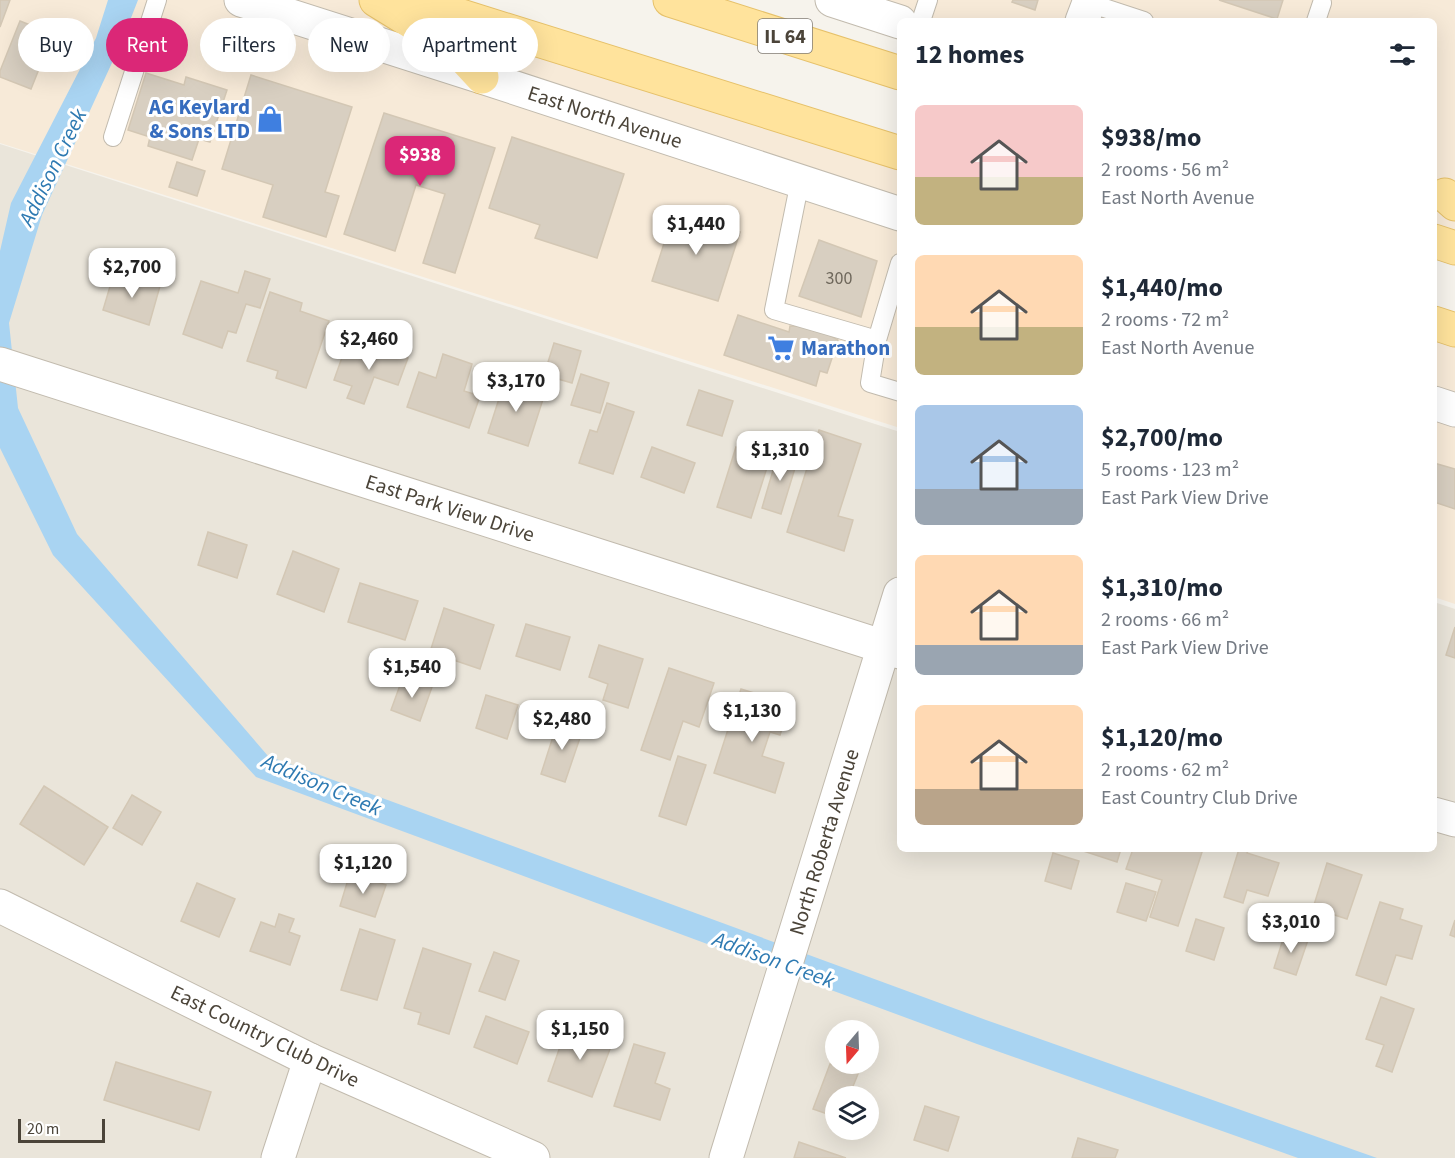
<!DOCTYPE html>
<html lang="en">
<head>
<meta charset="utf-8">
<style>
	body { margin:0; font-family:"Source Sans 3",sans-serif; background:#f2f2f3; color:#1f2937; height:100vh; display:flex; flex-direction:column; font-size:22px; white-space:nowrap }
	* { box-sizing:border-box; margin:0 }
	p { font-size:20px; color:#747a83 }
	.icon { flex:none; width:33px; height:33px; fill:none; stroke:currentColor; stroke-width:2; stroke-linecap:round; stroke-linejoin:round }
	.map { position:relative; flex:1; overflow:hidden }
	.side { position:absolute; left:897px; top:18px; width:540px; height:834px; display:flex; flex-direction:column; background:#fff; border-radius:9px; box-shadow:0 6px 24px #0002 }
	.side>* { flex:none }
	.banner { position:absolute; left:18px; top:18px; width:570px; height:54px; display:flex; gap:12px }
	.needle { width:39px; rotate:199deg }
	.fabs { position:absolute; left:825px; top:1020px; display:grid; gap:12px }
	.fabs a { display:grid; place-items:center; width:54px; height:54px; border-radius:50%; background:#fff; box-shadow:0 6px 24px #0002; font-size:30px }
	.scale { position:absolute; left:18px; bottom:15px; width:87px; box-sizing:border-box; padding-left:6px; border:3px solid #4b4439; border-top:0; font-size:16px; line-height:21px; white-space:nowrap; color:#4b4439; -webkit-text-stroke:4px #fff; paint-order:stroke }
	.price { position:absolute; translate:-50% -51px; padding:0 14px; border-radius:12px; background:#fff; color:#222; font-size:20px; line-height:39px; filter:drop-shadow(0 2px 3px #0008) }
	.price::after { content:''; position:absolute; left:50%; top:36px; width:18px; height:14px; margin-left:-9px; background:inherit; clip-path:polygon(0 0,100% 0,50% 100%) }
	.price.selected { background:#db2777; color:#fff }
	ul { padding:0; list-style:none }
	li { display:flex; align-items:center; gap:18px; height:150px; padding:0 18px }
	li span { display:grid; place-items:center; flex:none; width:168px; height:120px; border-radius:9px; color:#555 }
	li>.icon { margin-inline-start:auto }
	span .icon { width:72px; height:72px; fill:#fffc; stroke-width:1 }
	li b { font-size:26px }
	h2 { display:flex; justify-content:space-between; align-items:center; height:72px; padding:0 18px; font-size:26px }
	.chip { padding:0 21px; border-radius:27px; background:#fff; box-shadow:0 6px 24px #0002; font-size:21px; line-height:54px }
	.chip.selected { background:#db2777; color:#fff }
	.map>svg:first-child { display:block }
	.residential { fill:#eae5da; fill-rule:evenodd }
	.commercial { fill:#f7ead8 }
	.water { fill:#a9d4f2 }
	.building { fill:#d8cfc1; stroke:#d3c7b4; stroke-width:1.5 }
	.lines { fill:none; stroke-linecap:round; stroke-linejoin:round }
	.lane-casing { stroke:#c2bbae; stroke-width:20 }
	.street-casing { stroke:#c2bbae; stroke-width:35 }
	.primary-casing { stroke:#e6c16a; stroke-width:35 }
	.lane { stroke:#fff; stroke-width:18 }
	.street { stroke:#fff; stroke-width:33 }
	.primary { stroke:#ffe39c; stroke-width:33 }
	.labels { text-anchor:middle; stroke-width:6; stroke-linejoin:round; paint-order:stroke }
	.number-label { font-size:18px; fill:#6e675b }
	.shield { fill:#fff; stroke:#817c74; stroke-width:1.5 }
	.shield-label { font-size:20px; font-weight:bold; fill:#4b4439 }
	.shop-label { font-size:21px; font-weight:bold; fill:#366cbe; stroke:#fff; text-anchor:end }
	.street-label { font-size:21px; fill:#4b4439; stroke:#fff }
	.water-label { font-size:22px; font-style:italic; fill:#2e7ab2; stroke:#fff }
</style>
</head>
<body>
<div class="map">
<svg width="1455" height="1158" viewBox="0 0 1455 1158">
	<rect width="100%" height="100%" fill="#f6f3ec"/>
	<path class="residential" d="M0,144L900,432V849H1434V602L1455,609V1158H0ZM836,1030H868V1064H836ZM836,1096H868V1130H836Z"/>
	<g class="commercial">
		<path d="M0,0H409L900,153V428L0,143Z"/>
		<path d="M833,0H1455V248L1434,241V21H900Z"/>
		<path d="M1434,323L1455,330V604L1434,597Z"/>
	</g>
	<path class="water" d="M108,0H138L122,41L42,215L9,323L18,408L77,534L268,756L986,1020L1377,1158H1298L977,1044L256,777L53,555L0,448V251L11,203L96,38Z"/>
	<g class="building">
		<path d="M0,0H10L0,27Z"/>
		<path d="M1013,0H1038L1035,10L1012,2Z"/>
		<path d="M1219,0H1283L1277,19Z"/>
		<path d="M20,21L53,34L31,89L0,77V71Z"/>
		<path d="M146,73L184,85L186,77L227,90L210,142L199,139L192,160L148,146L150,137L128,130Z"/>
		<path d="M251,75L352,107L325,192L339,196L326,237L263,217L273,185L222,169Z"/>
		<path d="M384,113L495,148L455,273L423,263L445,194L416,185L395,251L344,234Z"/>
		<path d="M512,137L624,174L597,258L535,238L540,225L489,208Z"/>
		<path d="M177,162L205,171L197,196L169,187Z"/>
		<path d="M674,212L740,232L718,301L652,281Z"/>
		<path d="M819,240L877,261L861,317L799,296Z"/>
		<path d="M245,271L270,279L260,308L246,304L236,333L228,331L222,348L183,334L201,281L238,293Z"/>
		<path d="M114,273L160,286L149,325L103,310Z"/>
		<path d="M270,292L302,303L300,311L329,321L306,388L276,378L278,371L247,361Z"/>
		<path d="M738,315L789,332L790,326L815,327L838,340L827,373L820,371L816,386L724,355Z"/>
		<path d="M554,343L581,351L572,383L544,375Z"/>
		<path d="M372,345L408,358L398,385L374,377L364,404L347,398L352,386L334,380L345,349L368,357Z"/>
		<path d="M443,354L472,364L464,391L480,396L469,428L407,407L419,372L436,378Z"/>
		<path d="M581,374L609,383L600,413L571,405Z"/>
		<path d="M505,380L545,393L528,446L488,433Z"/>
		<path d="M699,390L733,401L722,436L687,425Z"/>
		<path d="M607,403L634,412L613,474L579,463L590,430L597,432Z"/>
		<path d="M819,430L861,444L838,516L853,520L844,551L787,532Z"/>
		<path d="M652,447L695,463L684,493L641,477Z"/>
		<path d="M736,447L770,458L751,518L717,507Z"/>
		<path d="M779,450L799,455L781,514L762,508Z"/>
		<path d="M1434,463L1455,469V509L1434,502Z"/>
		<path d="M208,532L247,545L237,578L198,565Z"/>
		<path d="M293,551L339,569L324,612L277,594Z"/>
		<path d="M360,583L418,601L405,640L348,622Z"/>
		<path d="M444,608L494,625L480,669L430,652Z"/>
		<path d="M526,624L570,637L560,670L516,656Z"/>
		<path d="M1455,627V658L1446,655Z"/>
		<path d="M599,645L643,659L628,708L603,700L608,684L589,677Z"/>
		<path d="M669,668L714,683L699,727L683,721L670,760L641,750Z"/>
		<path d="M403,677L432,687L420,721L391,710Z"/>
		<path d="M741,689L780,701L776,713L786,716L780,735L770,732L762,756L784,763L775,793L714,773Z"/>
		<path d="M486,695L518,705L507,739L476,728Z"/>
		<path d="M558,721L583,729L565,782L541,774Z"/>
		<path d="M678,756L706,765L686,825L659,816Z"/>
		<path d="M44,786L108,827L84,865L20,824Z"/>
		<path d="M132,795L161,812L142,845L113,828Z"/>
		<path d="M1081,849H1121L1117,862L1080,850Z"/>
		<path d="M1133,849H1203L1178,926L1150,917L1162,880L1126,869Z"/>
		<path d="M1239,849H1248L1247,853L1279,863L1268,896L1247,890L1243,903L1224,897Z"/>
		<path d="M1053,853L1079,861L1071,889L1045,881Z"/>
		<path d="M1327,863L1362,875L1347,919L1313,908Z"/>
		<path d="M350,873L386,885L375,917L340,906Z"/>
		<path d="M197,883L235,899L219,937L181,921Z"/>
		<path d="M1126,883L1156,892L1146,921L1117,912Z"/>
		<path d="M1380,902L1403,909L1400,919L1422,926L1412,959L1396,955L1386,985L1356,975Z"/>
		<path d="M279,914L294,919L289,932L300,936L290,965L250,951L261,922L275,927Z"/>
		<path d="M1196,919L1224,928L1214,960L1186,951Z"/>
		<path d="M1455,920V937L1450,935Z"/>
		<path d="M360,929L395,940L377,1000L341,990Z"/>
		<path d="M1285,933L1308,940L1296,975L1274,968Z"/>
		<path d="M423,948L471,964L449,1034L418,1024L421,1013L404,1008Z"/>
		<path d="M494,952L519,961L505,1000L479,991Z"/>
		<path d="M1381,997L1414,1009L1392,1072L1376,1066L1384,1045L1366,1039Z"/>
		<path d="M486,1016L529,1032L517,1064L474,1047Z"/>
		<path d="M568,1024L613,1041L592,1097L548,1081Z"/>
		<path d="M634,1044L665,1053L655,1083L670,1089L660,1120L614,1106Z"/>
		<path d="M116,1062L211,1092L199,1130L104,1100Z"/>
		<path d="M830,1064L858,1074L849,1096H836V1117L813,1109Z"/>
		<path d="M925,1106L959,1117L948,1151L914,1140Z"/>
		<path d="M1078,1138L1118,1150L1115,1158H1072Z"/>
		<path d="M799,1142L846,1158H794Z"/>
	</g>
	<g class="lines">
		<defs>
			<g id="lane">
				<path d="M1089,3L1144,21"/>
				<path d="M921,21L928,0"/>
				<path d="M1316,21L1322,3"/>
				<path d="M113,137L157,0"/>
				<path d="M800,181L774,310L877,340L870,383L900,392"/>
				<path d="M877,340L900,263"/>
			</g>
			<g id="street">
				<path d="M241,0L482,77L900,214"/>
				<path d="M832,0L900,22"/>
				<path d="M1082,21L1090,0"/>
				<path d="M0,364L900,652"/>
				<path d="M1434,403L1455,410"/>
				<path d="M1434,814L1455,820"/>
				<path d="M0,906L310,1060L533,1158"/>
				<path d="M278,1158L310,1060"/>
				<path d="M726,1158L900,594"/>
			</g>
			<g id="primary">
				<path d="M376,0L457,50L482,77"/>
				<path d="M410,0L900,153"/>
				<path d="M670,0L900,73"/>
				<path d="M1445,195L1455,204"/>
				<path d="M1434,241L1455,248"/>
				<path d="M1434,323L1455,330"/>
			</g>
		</defs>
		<use href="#lane" class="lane-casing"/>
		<use href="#street" class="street-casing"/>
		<use href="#primary" class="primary-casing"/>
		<use href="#lane" class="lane"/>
		<use href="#street" class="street"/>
		<use href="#primary" class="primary"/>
	</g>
	<defs>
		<symbol id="shop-bare" viewBox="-9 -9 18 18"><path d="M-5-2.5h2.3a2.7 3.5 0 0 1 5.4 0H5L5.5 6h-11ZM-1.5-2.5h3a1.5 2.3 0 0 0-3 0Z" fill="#3f7fe0" stroke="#fff" stroke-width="2.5" paint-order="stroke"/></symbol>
		<symbol id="supermarket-bare" viewBox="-9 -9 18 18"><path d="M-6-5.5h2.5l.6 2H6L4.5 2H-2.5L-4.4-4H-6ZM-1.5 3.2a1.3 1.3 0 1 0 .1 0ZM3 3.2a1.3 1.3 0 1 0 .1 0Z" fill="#3f7fe0" stroke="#fff" stroke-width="2.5" paint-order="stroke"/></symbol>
	</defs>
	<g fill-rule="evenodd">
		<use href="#shop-bare" x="251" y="100" width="38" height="38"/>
		<use href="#supermarket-bare" x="762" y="329" width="38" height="38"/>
	</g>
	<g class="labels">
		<g class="number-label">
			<text x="839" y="284">300</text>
		</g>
		<rect class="shield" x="758" y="19" width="54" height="34" rx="4.5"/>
		<g class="shield-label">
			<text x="785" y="43">IL 64</text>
		</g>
		<g class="shop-label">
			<text x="250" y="114">AG Keylard<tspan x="250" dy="24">&amp; Sons LTD</tspan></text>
			<text x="801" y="355" text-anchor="start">Marathon</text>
		</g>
		<g class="street-label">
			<text transform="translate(605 117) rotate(18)" y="7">East North Avenue</text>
			<text transform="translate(450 508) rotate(18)" y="7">East Park View Drive</text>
			<text transform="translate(824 842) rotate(-73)" y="7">North Roberta Avenue</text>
			<text transform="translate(265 1036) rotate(26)" y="7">East Country Club Drive</text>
		</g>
		<g class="water-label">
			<text transform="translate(52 167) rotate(-64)" y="8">Addison Creek</text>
			<text transform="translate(322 784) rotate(23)" y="8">Addison Creek</text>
			<text transform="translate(774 959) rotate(20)" y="8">Addison Creek</text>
		</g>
	</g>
</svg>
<div class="fabs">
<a><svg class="needle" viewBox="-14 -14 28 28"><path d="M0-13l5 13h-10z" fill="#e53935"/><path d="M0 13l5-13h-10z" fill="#747a83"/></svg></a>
<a><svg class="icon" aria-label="layers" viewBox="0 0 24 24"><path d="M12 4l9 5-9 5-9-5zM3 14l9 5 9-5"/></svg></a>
</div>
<div class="scale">20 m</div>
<b class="price selected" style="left:420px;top:187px">$938</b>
<b class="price" style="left:696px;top:256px">$1,440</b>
<b class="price" style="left:132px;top:299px">$2,700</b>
<b class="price" style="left:369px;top:371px">$2,460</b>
<b class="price" style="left:516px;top:413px">$3,170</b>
<b class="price" style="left:780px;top:482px">$1,310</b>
<b class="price" style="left:412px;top:699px">$1,540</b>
<b class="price" style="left:752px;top:743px">$1,130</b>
<b class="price" style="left:562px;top:751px">$2,480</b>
<b class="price" style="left:363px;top:895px">$1,120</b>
<b class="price" style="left:1291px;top:954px">$3,010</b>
<b class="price" style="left:580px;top:1061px">$1,150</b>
<div class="banner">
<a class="chip">Buy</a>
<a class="chip selected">Rent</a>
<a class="chip">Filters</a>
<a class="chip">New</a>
<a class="chip">Apartment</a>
</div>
<section class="side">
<h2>12 homes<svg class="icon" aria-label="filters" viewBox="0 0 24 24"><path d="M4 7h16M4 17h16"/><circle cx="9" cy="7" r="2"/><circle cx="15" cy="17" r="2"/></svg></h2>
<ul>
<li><span style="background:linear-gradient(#f6c9c9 60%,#c2b280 0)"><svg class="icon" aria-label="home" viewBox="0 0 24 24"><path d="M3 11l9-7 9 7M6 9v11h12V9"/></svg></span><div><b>$938/mo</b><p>2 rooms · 56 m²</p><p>East North Avenue</p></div></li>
<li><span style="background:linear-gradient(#ffd9b3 60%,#c2b280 0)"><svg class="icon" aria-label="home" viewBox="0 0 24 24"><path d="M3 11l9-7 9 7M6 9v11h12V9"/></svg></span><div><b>$1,440/mo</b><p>2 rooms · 72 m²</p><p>East North Avenue</p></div></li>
<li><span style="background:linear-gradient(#a9c7e8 70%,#9aa5b1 0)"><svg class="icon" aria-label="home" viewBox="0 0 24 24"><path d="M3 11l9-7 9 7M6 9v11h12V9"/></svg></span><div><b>$2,700/mo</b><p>5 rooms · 123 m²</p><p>East Park View Drive</p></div></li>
<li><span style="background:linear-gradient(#ffd9b3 75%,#9aa5b1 0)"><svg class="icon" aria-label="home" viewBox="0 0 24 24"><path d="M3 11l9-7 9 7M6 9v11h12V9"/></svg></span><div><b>$1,310/mo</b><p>2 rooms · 66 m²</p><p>East Park View Drive</p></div></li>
<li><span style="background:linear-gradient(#ffd9b3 70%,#b9a48a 0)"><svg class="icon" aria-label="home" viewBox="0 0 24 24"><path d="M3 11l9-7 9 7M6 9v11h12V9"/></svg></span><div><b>$1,120/mo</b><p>2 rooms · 62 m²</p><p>East Country Club Drive</p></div></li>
</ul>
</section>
</div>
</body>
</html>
